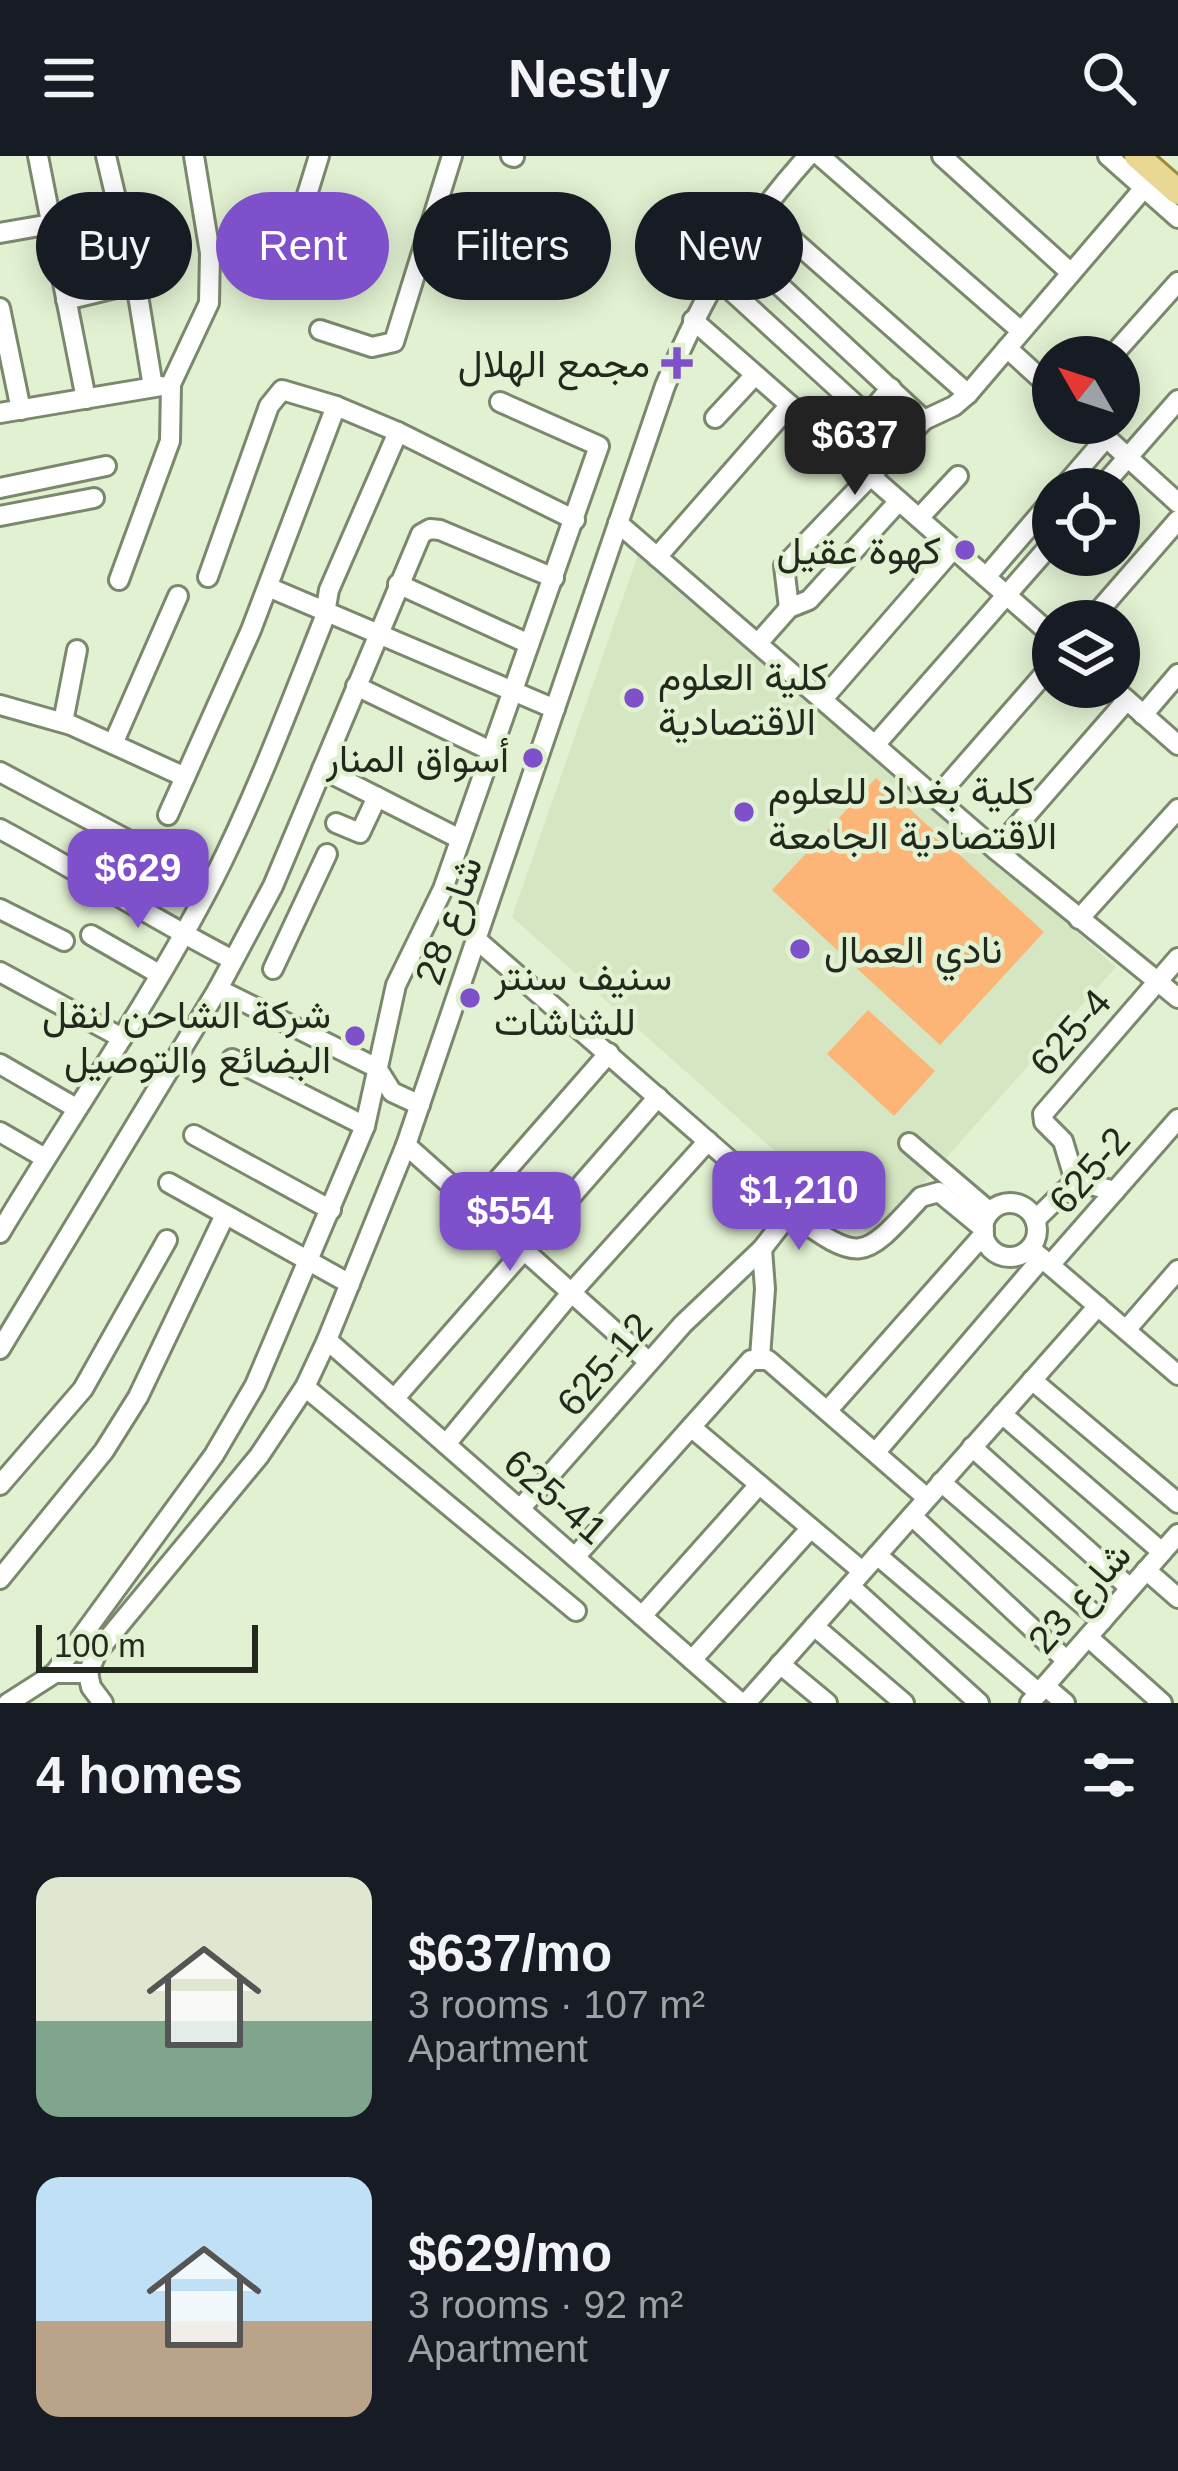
<!DOCTYPE html>
<html lang="en">
<head>
<meta charset="utf-8">
<style>
	body { margin:0; font-family:Helvetica,Vazirmatn,sans-serif; background:#242831; color:#f1f3f6; height:100vh; display:flex; flex-direction:column; font-size:45px; white-space:nowrap }
	* { box-sizing:border-box; margin:0 }
	p { font-size:39px; color:#9ea1a6 }
	.icon { flex:none; width:66px; height:66px; fill:none; stroke:currentColor; stroke-width:2; stroke-linecap:round; stroke-linejoin:round }
	.map { position:relative; height:1547px; overflow:hidden }
	.drawer { display:flex; flex-direction:column; background:#171b24; flex:1 }
	.drawer>* { flex:none }
	.guide { position:absolute; left:36px; top:36px; width:1107px; height:108px; display:flex; gap:24px }
	.needle { width:78px; rotate:309deg }
	.tools { position:absolute; left:1032px; top:180px; display:grid; gap:24px }
	.tools a { display:grid; place-items:center; width:108px; height:108px; border-radius:50%; background:#171b24; box-shadow:0 6px 30px #0003; font-size:60px }
	.scale { position:absolute; left:36px; bottom:30px; width:222px; box-sizing:border-box; padding-left:12px; border:6px solid #23291d; border-top:0; font-size:33px; line-height:42px; white-space:nowrap; color:#23291d; -webkit-text-stroke:9px #e2f1d2; paint-order:stroke }
	.price { position:absolute; translate:-50% -102px; padding:0 27px; border-radius:24px; background:#7e51ca; color:#fff; font-size:39px; line-height:78px; filter:drop-shadow(0 3px 6px #0008) }
	.price::after { content:''; position:absolute; left:50%; top:72px; width:36px; height:27px; margin-left:-18px; background:inherit; clip-path:polygon(0 0,100% 0,50% 100%) }
	.price.current { background:#222; color:#fff }
	ul { padding:0; list-style:none }
	li { display:flex; align-items:center; gap:36px; height:300px; padding:0 36px }
	li span { display:grid; place-items:center; flex:none; width:336px; height:240px; border-radius:24px; color:#555 }
	li>.icon { margin-inline-start:auto }
	span .icon { width:144px; height:144px; fill:#fffc; stroke-width:1 }
	li b { font-size:51px }
	h2 { display:flex; justify-content:space-between; align-items:center; height:144px; padding:0 36px; font-size:51px }
	.chip { padding:0 42px; border-radius:54px; background:#171b24; box-shadow:0 6px 30px #0003; font-size:42px; line-height:108px }
	.chip.current { background:#7e51ca; color:#fff }
	header { display:flex; justify-content:space-between; align-items:center; height:156px; padding:0 36px; background:#171b24; font-size:54px; font-weight:800 }
	.map>svg:first-child { display:block }
	.built { fill:#d4e7c2 }
	.green { fill:#fcb576 }
	.lines { fill:none; stroke-linecap:round; stroke-linejoin:round }
	.minor-casing { stroke:#7a886c; stroke-width:24 }
	.major-casing { stroke:#9a8a3c; stroke-width:30 }
	.minor { stroke:#fff; stroke-width:18 }
	.major { stroke:#e9d894; stroke-width:24 }
	.poi-dot { fill:#7e51ca; stroke:#e2f1d2; stroke-width:4.5 }
	.labels { text-anchor:middle; stroke-width:9; stroke-linejoin:round; paint-order:stroke }
	.poi-label { font-size:39px; fill:#23291d; stroke:#e2f1d2; text-anchor:end }
	.street-label { font-size:39px; fill:#23291d; stroke:#e2f1d2 }
</style>
</head>
<body>
<header><svg class="icon" aria-label="menu" viewBox="0 0 24 24"><path d="M4 6h16M4 12h16M4 18h16"/></svg>Nestly<svg class="icon" aria-label="search" viewBox="0 0 24 24"><circle cx="10" cy="10" r="6"/><path d="M15 15l6 6"/></svg></header>
<div class="map">
<svg width="1178" height="1547" viewBox="0 0 1178 1547">
	<rect width="100%" height="100%" fill="#e2f1d2"/>
	<path class="built" d="M641,390L1116,811L874,1083L512,761Z"/>
	<g class="green">
		<path d="M876,622L1044,776L940,889L772,734Z"/>
		<path d="M868,854L935,915L894,960L827,898Z"/>
	</g>
	<g class="lines">
		<defs>
			<g id="minor">
				<path d="M38,0L86,243"/>
				<path d="M106,0L136,127L153,231"/>
				<path d="M511,0L514,1"/>
				<path d="M820,0L1021,175"/>
				<path d="M942,0L1071,117"/>
				<path d="M1108,0L1178,62"/>
				<path d="M759,54L968,238"/>
				<path d="M0,77L51,68"/>
				<path d="M735,88L924,264"/>
				<path d="M282,120L319,0"/>
				<path d="M715,120L867,259"/>
				<path d="M66,144L136,127"/>
				<path d="M0,152L21,254"/>
				<path d="M693,164L1053,480"/>
				<path d="M320,174L372,191L394,186L452,0"/>
				<path d="M1007,192L1053,234"/>
				<path d="M1111,201L1178,126"/>
				<path d="M0,257L161,230"/>
				<path d="M715,262L755,219"/>
				<path d="M1090,267L1178,347"/>
				<path d="M839,292L891,232"/>
				<path d="M0,332L106,310"/>
				<path d="M1062,333L1106,282"/>
				<path d="M1100,333L1178,244"/>
				<path d="M0,360L94,342"/>
				<path d="M919,362L958,320"/>
				<path d="M618,367L996,694L1178,842"/>
				<path d="M657,401L790,249"/>
				<path d="M208,421L269,250L282,234L336,250L398,276L575,364"/>
				<path d="M986,421L1053,343"/>
				<path d="M119,424L170,285L171,228L209,147L210,97L194,0"/>
				<path d="M398,428L529,488"/>
				<path d="M268,431L555,553"/>
				<path d="M789,452L784,410L924,264L954,250L968,238L1144,32"/>
				<path d="M1090,465L1178,364"/>
				<path d="M758,487L789,452L809,444L899,345"/>
				<path d="M356,530L491,595"/>
				<path d="M1112,531L1178,589"/>
				<path d="M822,544L954,392"/>
				<path d="M0,549L71,569L185,621"/>
				<path d="M1143,559L1178,518"/>
				<path d="M63,566L77,494"/>
				<path d="M113,588L178,440"/>
				<path d="M875,589L1053,386"/>
				<path d="M322,613L460,683"/>
				<path d="M0,616L210,728"/>
				<path d="M936,642L1053,508"/>
				<path d="M168,659L251,474L336,250"/>
				<path d="M336,667L360,677L377,641"/>
				<path d="M0,673C79,715 153,763 233,804"/>
				<path d="M996,694L1127,544"/>
				<path d="M0,753L64,785"/>
				<path d="M1079,763L1178,653"/>
				<path d="M91,779L159,818"/>
				<path d="M476,783L790,1057C862,1108 862,1105 921,1041L939,1036L984,1073"/>
				<path d="M273,813L327,698"/>
				<path d="M0,816L122,882"/>
				<path d="M218,833L377,912L392,936L420,949"/>
				<path d="M232,903L365,970"/>
				<path d="M0,908L76,952"/>
				<path d="M0,976L45,1002"/>
				<path d="M194,979L331,1054"/>
				<path d="M909,987L990,1056"/>
				<path d="M406,989L649,1206"/>
				<path d="M169,1027L350,1128"/>
				<path d="M1115,1035L1075,1025L1063,985L1044,966L1043,958L1178,802"/>
				<circle cx="1010" cy="1074" r="27"/>
				<path d="M475,1050L609,897"/>
				<path d="M1035,1064L1075,1025"/>
				<path d="M0,1077C71,959 150,846 213,724C256,639 289,551 324,463L329,434L398,276"/>
				<path d="M1030,1092L1178,1219"/>
				<path d="M1050,1109L1178,963"/>
				<path d="M1126,1174L1178,1114"/>
				<path d="M327,1184L741,1547"/>
				<path d="M0,1193L218,833L273,730L421,378L430,373L440,374L554,422"/>
				<path d="M760,1201L765,1133L762,1093"/>
				<path d="M1032,1224L1178,1347"/>
				<path d="M305,1231L576,1455"/>
				<path d="M394,1243L658,941"/>
				<path d="M828,1254L984,1078"/>
				<path d="M1002,1258L1162,1396"/>
				<path d="M691,1271L862,1415"/>
				<path d="M446,1288L571,1137L708,985"/>
				<path d="M972,1291L1130,1432"/>
				<path d="M876,1296L1042,1102"/>
				<path d="M941,1326L1102,1465"/>
				<path d="M0,1329L83,1233L167,1084"/>
				<path d="M520,1353L683,1168L762,1093L790,1057"/>
				<path d="M912,1360L1067,1505"/>
				<path d="M877,1399L1039,1537"/>
				<path d="M575,1401L751,1204H768L927,1342"/>
				<path d="M1146,1414L1178,1442"/>
				<path d="M0,1423L104,1295L138,1241L225,1059"/>
				<path d="M850,1430L979,1547"/>
				<path d="M642,1460L758,1330"/>
				<path d="M814,1470L904,1547"/>
				<path d="M1088,1481L1162,1547"/>
				<path d="M692,1504L810,1373"/>
				<path d="M780,1508L827,1547"/>
				<path d="M55,1517L214,1299L255,1229L365,970L396,829L443,733L599,290L500,246"/>
				<path d="M88,1517L97,1496L259,1300L305,1231L327,1184L406,989L665,230C704,137 740,76 808,0"/>
				<path d="M88,1517L91,1531L103,1547"/>
				<path d="M1045,1530L1065,1547"/>
				<path d="M8,1547L55,1517H88"/>
				<path d="M746,1547L1098,1150"/>
				<path d="M1030,1547L1178,1378"/>
			</g>
			<path id="major" d="M1137,0L1178,36"/>
		</defs>
		<use href="#minor" class="minor-casing"/>
		<use href="#major" class="major-casing"/>
		<use href="#minor" class="minor"/>
		<use href="#major" class="major"/>
	</g>
	<g class="poi-dot">
		<path d="M671 189h12v12h12v12h-12v12h-12v-12h-12v-12h12z"/>
		<circle cx="965" cy="394" r="12"/>
		<circle cx="634" cy="542" r="12"/>
		<circle cx="533" cy="602" r="12"/>
		<circle cx="744" cy="656" r="12"/>
		<circle cx="800" cy="793" r="12"/>
		<circle cx="470" cy="842" r="12"/>
		<circle cx="355" cy="880" r="12"/>
	</g>
	<g class="labels">
		<g class="poi-label">
			<text x="650" y="221">مجمع الهلال</text>
			<text x="941" y="408">كهوة عقيل</text>
			<text x="658" y="534" text-anchor="start">كلية العلوم<tspan x="658" dy="45">الاقتصادية</tspan></text>
			<text x="509" y="616">أسواق المنار</text>
			<text x="768" y="648" text-anchor="start">كلية بغداد للعلوم<tspan x="768" dy="45">الاقتصادية الجامعة</tspan></text>
			<text x="824" y="807" text-anchor="start">نادي العمال</text>
			<text x="494" y="834" text-anchor="start">سنيف سنتر<tspan x="494" dy="45">للشاشات</tspan></text>
			<text x="331" y="872">شركة الشاحن لنقل<tspan x="331" dy="45">البضائع والتوصيل</tspan></text>
		</g>
		<g class="street-label">
			<text transform="translate(448 764) rotate(-71)" y="14">شارع 28</text>
			<text transform="translate(1070 876) rotate(-49)" y="14">625-4</text>
			<text transform="translate(1089 1014) rotate(-49)" y="14">625-2</text>
			<text transform="translate(604 1208) rotate(-49)" y="14">625-12</text>
			<text transform="translate(556 1340) rotate(41)" y="14">625-41</text>
			<text transform="translate(1079 1441) rotate(-49)" y="14">شارع 23</text>
		</g>
	</g>
</svg>
<div class="tools">
<a><svg class="needle" viewBox="-14 -14 28 28"><path d="M0-13l5 13h-10z" fill="#e53935"/><path d="M0 13l5-13h-10z" fill="#9ea1a6"/></svg></a>
<a><svg class="icon" aria-label="locate" viewBox="0 0 24 24"><circle cx="12" cy="12" r="6"/><path d="M12 2v4M12 18v4M2 12h4M18 12h4"/></svg></a>
<a><svg class="icon" aria-label="layers" viewBox="0 0 24 24"><path d="M12 4l9 5-9 5-9-5zM3 14l9 5 9-5"/></svg></a>
</div>
<div class="scale">100 m</div>
<b class="price current" style="left:855px;top:342px">$637</b>
<b class="price" style="left:138px;top:775px">$629</b>
<b class="price" style="left:799px;top:1097px">$1,210</b>
<b class="price" style="left:510px;top:1118px">$554</b>
<div class="guide">
<a class="chip">Buy</a>
<a class="chip current">Rent</a>
<a class="chip">Filters</a>
<a class="chip">New</a>
</div>
</div>
<section class="drawer">
<h2>4 homes<svg class="icon" aria-label="filters" viewBox="0 0 24 24"><path d="M4 7h16M4 17h16"/><circle cx="9" cy="7" r="2"/><circle cx="15" cy="17" r="2"/></svg></h2>
<ul>
<li><span style="background:linear-gradient(#dfe7d0 60%,#7fa58c 0)"><svg class="icon" aria-label="home" viewBox="0 0 24 24"><path d="M3 11l9-7 9 7M6 9v11h12V9"/></svg></span><div><b>$637/mo</b><p>3 rooms · 107 m²</p><p>Apartment</p></div></li>
<li><span style="background:linear-gradient(#bfe0f5 60%,#b9a48a 0)"><svg class="icon" aria-label="home" viewBox="0 0 24 24"><path d="M3 11l9-7 9 7M6 9v11h12V9"/></svg></span><div><b>$629/mo</b><p>3 rooms · 92 m²</p><p>Apartment</p></div></li>
</ul>
</section>
</body>
</html>
